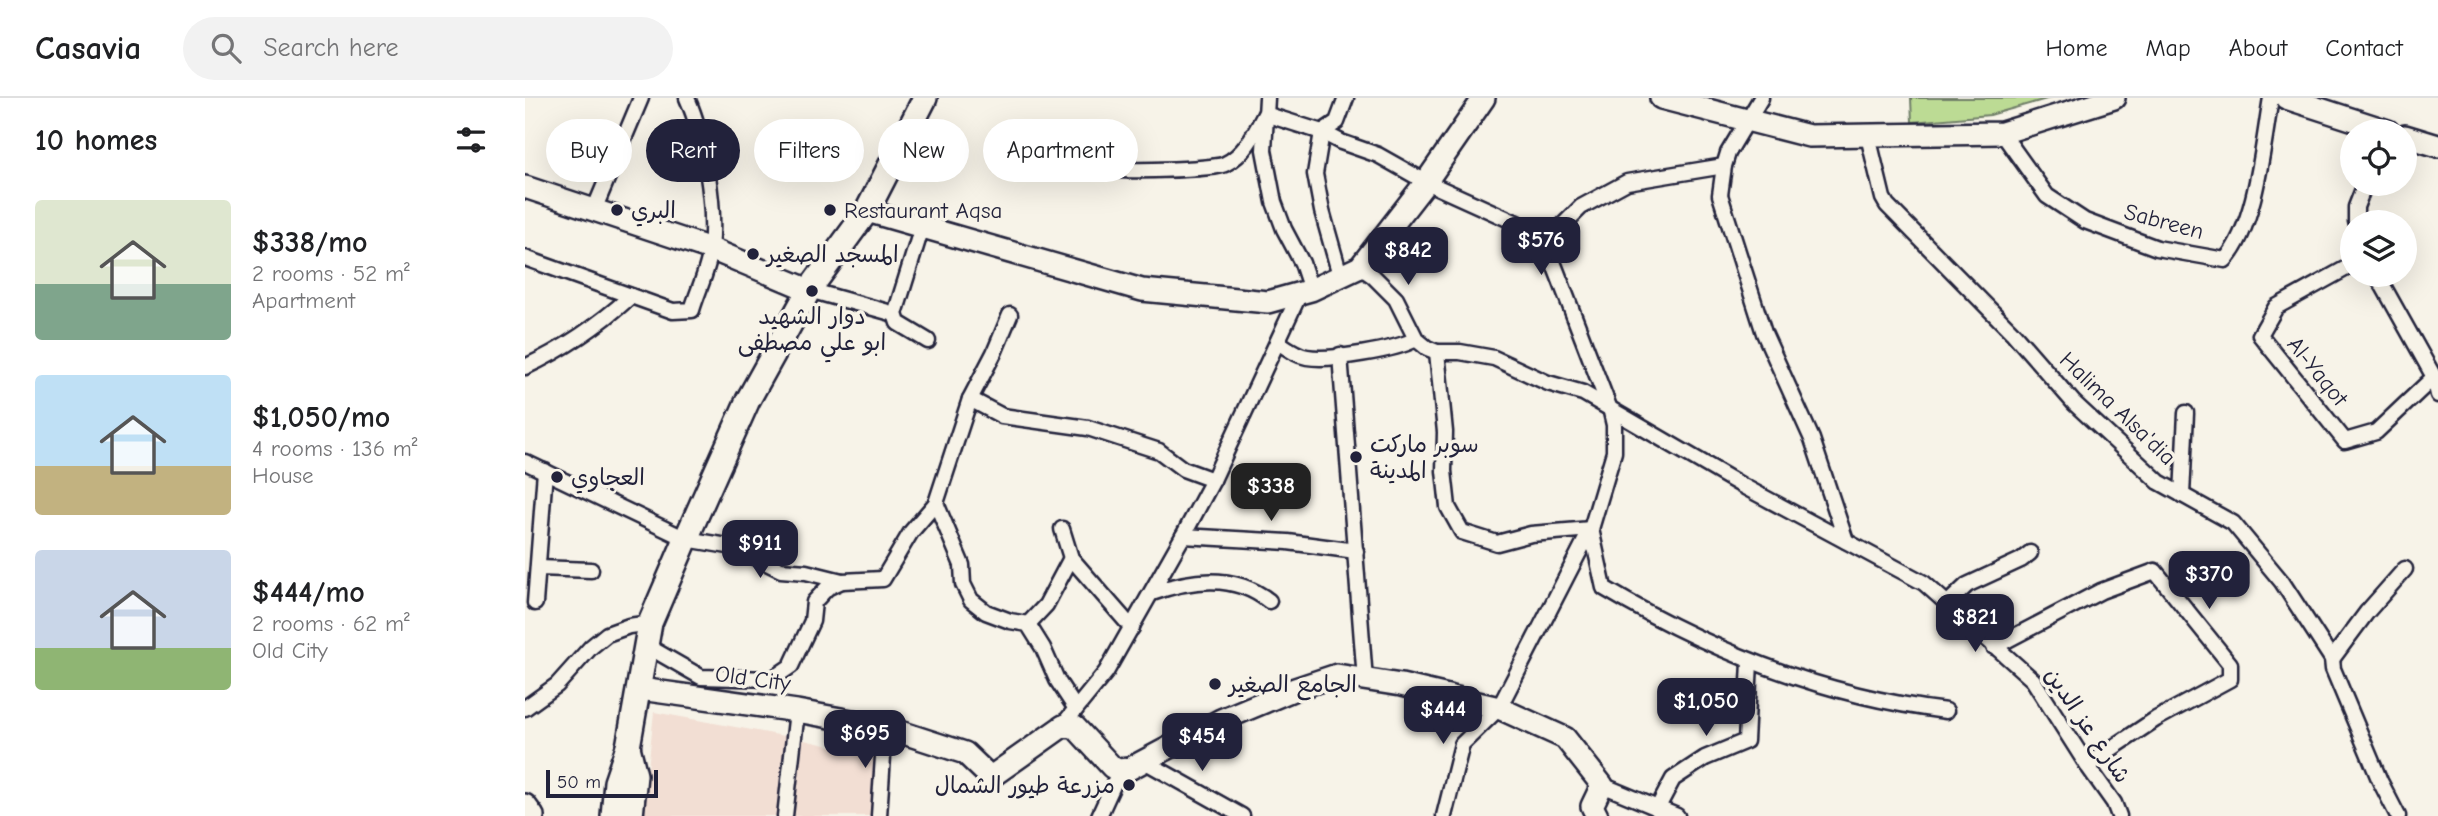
<!DOCTYPE html>
<html lang="en">
<head>
<meta charset="utf-8">
<style>
	body { margin:0; font-family:"Comic Neue","Playpen Sans Arabic",sans-serif; background:#f2f2f2; color:#202124; height:100vh; display:flex; flex-direction:column; font-size:26px; white-space:nowrap }
	* { box-sizing:border-box; margin:0 }
	p { font-size:23px; color:#757577 }
	.icon { flex:none; width:38px; height:38px; fill:none; stroke:currentColor; stroke-width:2; stroke-linecap:round; stroke-linejoin:round }
	.map { position:relative; flex:1; overflow:hidden }
	.side { display:flex; flex-direction:column; background:#fff; width:525px }
	.side>* { flex:none }
	.guide { position:absolute; left:21px; top:21px; width:665px; height:63px; display:flex; gap:14px }
	.controls { position:absolute; left:1815px; top:21px; display:grid; gap:14px }
	.controls a { display:grid; place-items:center; width:77px; height:77px; border-radius:50%; background:#fff; box-shadow:0 7px 28px #0002; font-size:35px }
	.scale { position:absolute; left:21px; bottom:18px; width:112px; box-sizing:border-box; padding-left:7px; border:4px solid #22223b; border-top:0; font-size:19px; line-height:24px; white-space:nowrap; color:#22223b; -webkit-text-stroke:5px #f7f3e8; paint-order:stroke }
	.price { position:absolute; translate:-50% -60px; padding:0 16px; border-radius:14px; background:#22223b; color:#fff; font-size:23px; line-height:46px; filter:drop-shadow(0 2px 4px #0008) }
	.price::after { content:''; position:absolute; left:50%; top:42px; width:21px; height:16px; margin-left:-10px; background:inherit; clip-path:polygon(0 0,100% 0,50% 100%) }
	.price.current { background:#222; color:#fff }
	ul { padding:0; list-style:none }
	li { display:flex; align-items:center; gap:21px; height:175px; padding:0 35px }
	li span { display:grid; place-items:center; flex:none; width:196px; height:140px; border-radius:7px; color:#555 }
	li>.icon { margin-inline-start:auto }
	span .icon { width:84px; height:84px; fill:#fffc; stroke-width:1 }
	li b { font-size:30px }
	h2 { display:flex; justify-content:space-between; align-items:center; height:84px; padding:0 35px; font-size:30px }
	.chip { padding:0 24px; border-radius:32px; background:#fff; box-shadow:0 7px 28px #0002; font-size:24px; line-height:63px }
	.chip.current { background:#22223b; color:#fff }
	header { display:flex; align-items:center; gap:42px; box-sizing:border-box; height:98px; padding:0 35px; background:#fff; border-bottom:2px solid #e0e0e0 }
	header strong { font-size:33px }
	nav { display:flex; gap:38px; margin-inline-start:auto; font-size:24px }
	.search { width:490px; height:63px; background:#f2f2f2; display:flex; align-items:center; gap:18px; box-sizing:border-box; padding:0 24px; border-radius:38px; color:#757577; font-size:26px }
	main { display:flex; flex:1; min-height:0 }
	.map>svg:first-child { display:block }
	.built { fill:#f2ded3 }
	.green { fill:#bcdb94; stroke:#6f7e68; stroke-width:2 }
	.lines { fill:none; stroke-linecap:round; stroke-linejoin:round }
	.street-casing { stroke:#22223b; stroke-width:19 }
	.secondary-casing { stroke:#22223b; stroke-width:26 }
	.primary-casing { stroke:#22223b; stroke-width:28 }
	.street { stroke:#f7f3e8; stroke-width:14 }
	.secondary { stroke:#f7f3e8; stroke-width:21 }
	.primary { stroke:#f7f3e8; stroke-width:23 }
	.poi-dot { fill:#22223b; stroke:#f7f3e8; stroke-width:2.5 }
	.labels { text-anchor:middle; stroke-width:7; stroke-linejoin:round; paint-order:stroke }
	.poi-label { font-size:23px; fill:#22223b; stroke:#f7f3e8; text-anchor:start }
	.street-label { font-size:23px; fill:#22223b; stroke:#f7f3e8 }
</style>
</head>
<body>
<header>
<strong>Casavia</strong>
<div class="search"><svg class="icon" aria-label="search" viewBox="0 0 24 24"><circle cx="10" cy="10" r="6"/><path d="M15 15l6 6"/></svg>Search here</div>
<nav><a>Home</a><a>Map</a><a>About</a><a>Contact</a></nav>
</header>
<main>
<section class="side">
<h2>10 homes<svg class="icon" aria-label="filters" viewBox="0 0 24 24"><path d="M4 7h16M4 17h16"/><circle cx="9" cy="7" r="2"/><circle cx="15" cy="17" r="2"/></svg></h2>
<ul>
<li><span style="background:linear-gradient(#dfe7d0 60%,#7fa58c 0)"><svg class="icon" aria-label="home" viewBox="0 0 24 24"><path d="M3 11l9-7 9 7M6 9v11h12V9"/></svg></span><div><b>$338/mo</b><p>2 rooms · 52 m²</p><p>Apartment</p></div></li>
<li><span style="background:linear-gradient(#bfe0f5 65%,#c2b280 0)"><svg class="icon" aria-label="home" viewBox="0 0 24 24"><path d="M3 11l9-7 9 7M6 9v11h12V9"/></svg></span><div><b>$1,050/mo</b><p>4 rooms · 136 m²</p><p>House</p></div></li>
<li><span style="background:linear-gradient(#c9d6e8 70%,#8fb573 0)"><svg class="icon" aria-label="home" viewBox="0 0 24 24"><path d="M3 11l9-7 9 7M6 9v11h12V9"/></svg></span><div><b>$444/mo</b><p>2 rooms · 62 m²</p><p>Old City</p></div></li>
</ul>
</section>
<div class="map">
<svg width="1913" height="718" viewBox="0 0 1913 718">
	<rect width="100%" height="100%" fill="#f7f3e8"/>
	<filter id="ink" filterUnits="userSpaceOnUse"><feTurbulence type="fractalNoise" baseFrequency=".0143" numOctaves="2"/><feDisplacementMap in="SourceGraphic" scale="14" xChannelSelector="R" yChannelSelector="G"/><feConvolveMatrix kernelMatrix="1 2 1 2 8 2 1 2 1" color-interpolation-filters="sRGB"/></filter>
	<g filter="url(#ink)">
		<path class="built" d="M129,614L275,641L365,662L357,718H118Z"/>
		<path class="green" d="M1386,0H1525L1465,17L1387,24Z"/>
		<g class="lines">
			<defs>
				<g id="street">
					<path d="M742,0L739,52L749,104L759,131L777,165L786,192"/>
					<path d="M1236,0L1203,55L1199,68L1195,97L1239,235L1287,341L1321,443"/>
					<path d="M1477,35L1522,98L1560,123L1632,150L1700,162C1731,128 1738,46 1746,0"/>
					<path d="M1343,38L1358,100L1362,107L1487,234L1549,305L1634,384L1708,425L1757,484L1807,561L1808,571L1855,683L1873,718"/>
					<path d="M537,46C546,56 558,67 571,70C586,74 690,72 700,66C720,56 730,35 740,16L797,34L816,44L853,57L901,84L994,126L1019,146L1025,156L1086,314L1089,327V354L1066,431L974,610L937,646L919,718"/>
					<path d="M69,112L116,0"/>
					<path d="M1831,124V109L1840,86"/>
					<path d="M1019,146L1056,109L1102,84L1199,68"/>
					<path d="M0,160L148,213L167,212C173,192 184,170 186,150C191,108 179,38 162,0"/>
					<path d="M1827,167L1751,209L1735,237L1820,343L1851,334L1909,279"/>
					<path d="M835,169L848,178L871,201L891,241L902,250L912,254H935L969,260L1023,285L1058,295L1216,387L1399,485L1508,582L1562,667L1589,705L1594,718"/>
					<path d="M815,177L797,113L790,76L797,34L812,24L821,0"/>
					<path d="M1852,177L1909,279L1913,297"/>
					<path d="M284,192L370,216L397,129"/>
					<path d="M370,216L373,225L403,243"/>
					<path d="M485,217L469,255L445,301L411,405L437,467L438,486L446,502L461,514L485,523L503,526L518,550L532,582L551,611"/>
					<path d="M753,244C762,250 771,257 782,259C805,263 871,252 891,241"/>
					<path d="M912,254L920,334L919,373L923,409L937,434L972,445L1006,436L1066,431L1079,490C1185,553 1298,598 1421,613"/>
					<path d="M815,257L840,582"/>
					<path d="M0,269C39,251 74,227 106,198"/>
					<path d="M445,301L477,318L563,330L634,353L658,371L688,382"/>
					<path d="M0,364L161,441L209,449L256,472L281,474L317,483"/>
					<path d="M1657,397L1661,315"/>
					<path d="M537,431L546,460L607,530"/>
					<path d="M658,438L763,444L831,453"/>
					<path d="M14,470L66,472"/>
					<path d="M627,495C666,481 709,475 744,503"/>
					<path d="M10,505L20,373"/>
					<path d="M1422,506L1442,487L1496,462L1505,455"/>
					<path d="M503,526L521,507L546,460"/>
					<path d="M122,548L176,579L247,581L266,568L287,523L289,504L302,490L317,483L358,481L386,434L411,405"/>
					<path d="M1469,549L1576,493L1630,473L1705,566V581L1631,621L1562,667"/>
					<path d="M1807,561L1842,514L1880,471"/>
					<path d="M0,610L32,587L66,549L82,536L104,528L125,525"/>
					<path d="M537,628L581,574L658,438L688,382L774,197"/>
					<path d="M619,663L717,718"/>
					<path d="M1077,687L1152,718"/>
					<path d="M1132,711L1148,681L1180,660L1221,643L1225,564"/>
					<path d="M260,718L272,613"/>
					<path d="M354,718L360,629"/>
					<path d="M574,718L595,672"/>
				</g>
				<g id="secondary">
					<path d="M1136,0L1284,38L1477,35L1589,0"/>
					<path d="M1761,0L1863,33"/>
					<path d="M1880,38L1913,48"/>
					<path d="M0,89L186,151L284,192"/>
					<path d="M342,113L617,192L743,204L786,192L835,169L901,84L959,0"/>
					<path d="M115,591L272,613L360,629L440,655L464,678L470,676L538,628L550,629L587,669L593,672L604,671L696,622L770,591L812,577L876,587L974,610L1040,640L1077,687L1067,708L1072,718"/>
					<path d="M0,707L8,718"/>
				</g>
				<g id="primary">
					<path d="M103,649L110,677L106,718"/>
					<path d="M88,718L91,684L103,649L125,525L161,441L223,302L284,192L342,113L400,0"/>
				</g>
			</defs>
			<use href="#street" class="street-casing"/>
			<use href="#secondary" class="secondary-casing"/>
			<use href="#primary" class="primary-casing"/>
			<use href="#street" class="street"/>
			<use href="#secondary" class="secondary"/>
			<use href="#primary" class="primary"/>
		</g>
	</g>
	<g class="poi-dot">
		<circle cx="92" cy="112" r="7"/>
		<circle cx="305" cy="112" r="7"/>
		<circle cx="228" cy="156" r="7"/>
		<circle cx="287" cy="193" r="7"/>
		<circle cx="831" cy="359" r="7"/>
		<circle cx="32" cy="379" r="7"/>
		<circle cx="690" cy="586" r="7"/>
		<circle cx="604" cy="687" r="7"/>
	</g>
	<g class="labels">
		<g class="poi-label">
			<text x="106" y="120">البري</text>
			<text x="319" y="120">Restaurant Aqsa</text>
			<text x="242" y="164">المسجد الصغير</text>
			<text x="287" y="226" text-anchor="middle">دوار الشهيد<tspan x="287" dy="26">ابو علي مصطفى</tspan></text>
			<text x="845" y="354">سوبر ماركت<tspan x="845" dy="26">المدينة</tspan></text>
			<text x="46" y="387">العجاوي</text>
			<text x="704" y="594">الجامع الصغير</text>
			<text x="590" y="695" text-anchor="end">مزرعة طيور الشمال</text>
		</g>
		<g class="street-label">
			<text transform="translate(1639 123) rotate(15)" y="8">Sabreen</text>
			<text transform="translate(1793 273) rotate(51)" y="8">Al-Yaqot</text>
			<text transform="translate(1593 310) rotate(44)" y="8">Halima Alsa'dia</text>
			<text transform="translate(228 580) rotate(8)" y="8">Old City</text>
			<text transform="translate(1563 627) rotate(56)" y="8">شارع عز الدين</text>
		</g>
	</g>
</svg>
<div class="controls">
<a><svg class="icon" aria-label="locate" viewBox="0 0 24 24"><circle cx="12" cy="12" r="6"/><path d="M12 2v4M12 18v4M2 12h4M18 12h4"/></svg></a>
<a><svg class="icon" aria-label="layers" viewBox="0 0 24 24"><path d="M12 4l9 5-9 5-9-5zM3 14l9 5 9-5"/></svg></a>
</div>
<div class="scale">50 m</div>
<b class="price" style="left:1016px;top:179px">$576</b>
<b class="price" style="left:883px;top:189px">$842</b>
<b class="price current" style="left:746px;top:425px">$338</b>
<b class="price" style="left:235px;top:482px">$911</b>
<b class="price" style="left:1684px;top:513px">$370</b>
<b class="price" style="left:1450px;top:556px">$821</b>
<b class="price" style="left:1181px;top:640px">$1,050</b>
<b class="price" style="left:918px;top:648px">$444</b>
<b class="price" style="left:340px;top:672px">$695</b>
<b class="price" style="left:677px;top:675px">$454</b>
<div class="guide">
<a class="chip">Buy</a>
<a class="chip current">Rent</a>
<a class="chip">Filters</a>
<a class="chip">New</a>
<a class="chip">Apartment</a>
</div>
</div>
</main>
</body>
</html>
